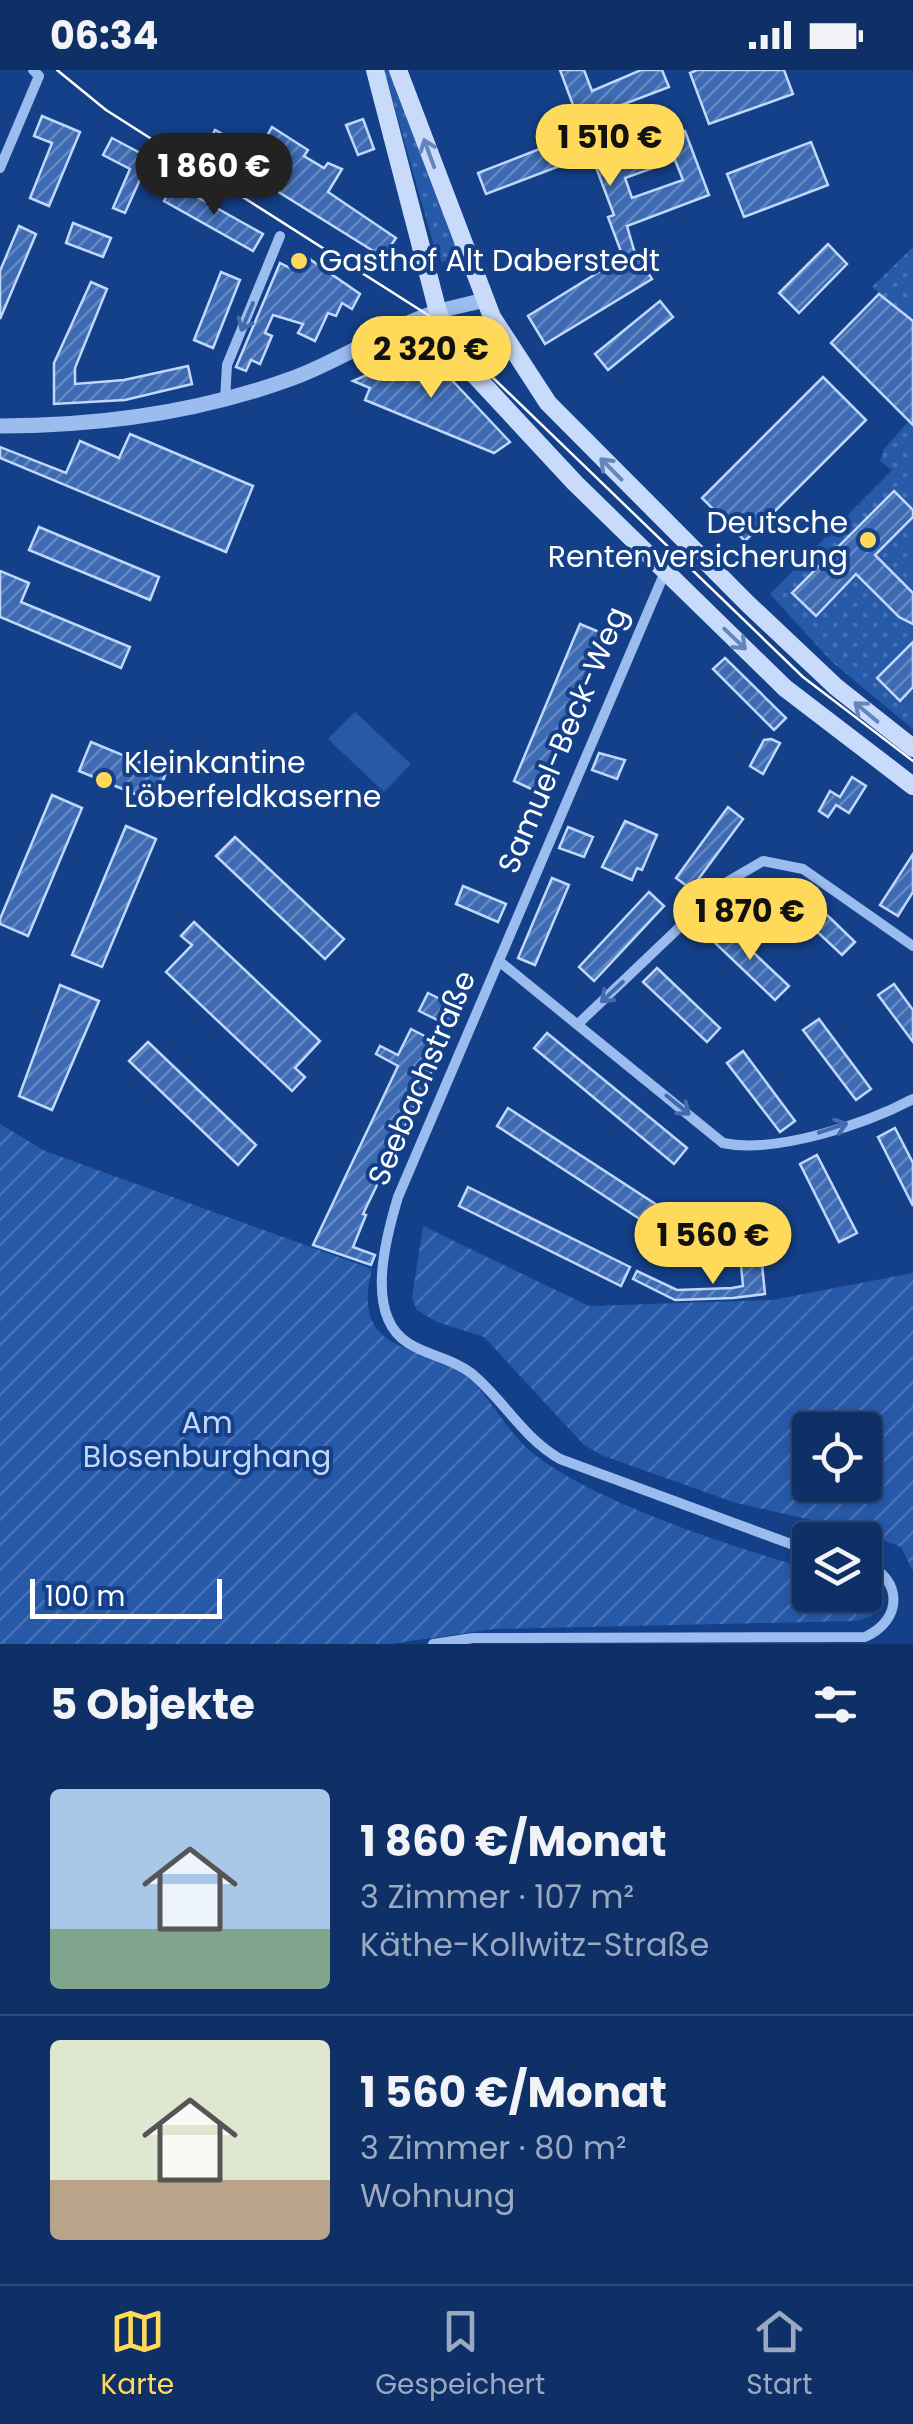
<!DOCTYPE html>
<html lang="de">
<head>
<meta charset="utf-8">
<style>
	body { margin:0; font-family:Poppins,sans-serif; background:#1d3c70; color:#f1f3f6; height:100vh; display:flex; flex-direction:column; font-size:38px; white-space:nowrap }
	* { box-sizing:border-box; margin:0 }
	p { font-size:32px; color:#9ba9c0 }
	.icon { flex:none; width:55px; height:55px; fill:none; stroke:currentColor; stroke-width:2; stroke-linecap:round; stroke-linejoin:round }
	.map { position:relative; height:1574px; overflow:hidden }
	.details { display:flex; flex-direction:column; background:#0f3067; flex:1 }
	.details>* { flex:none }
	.fabs { position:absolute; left:792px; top:1342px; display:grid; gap:20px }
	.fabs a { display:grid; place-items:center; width:90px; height:90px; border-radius:10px; background:#0f3067; box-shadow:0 2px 8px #0004,0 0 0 2px #2f4b7b; font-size:50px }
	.scale { position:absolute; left:30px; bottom:25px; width:192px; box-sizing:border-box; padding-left:10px; border:5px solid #fff; border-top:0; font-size:28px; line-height:35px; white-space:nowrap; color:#fff; -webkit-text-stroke:8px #144089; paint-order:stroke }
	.price { position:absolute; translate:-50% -85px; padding:0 22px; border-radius:35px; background:#ffda5a; color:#111; font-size:32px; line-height:65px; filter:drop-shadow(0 2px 5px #0008) }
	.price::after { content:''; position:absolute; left:50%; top:60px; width:30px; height:22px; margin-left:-15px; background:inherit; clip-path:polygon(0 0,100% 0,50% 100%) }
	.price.current { background:#222; color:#fff }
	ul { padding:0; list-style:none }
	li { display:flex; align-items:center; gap:30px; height:250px; padding:0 50px }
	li+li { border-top:2px solid #2f4b7b }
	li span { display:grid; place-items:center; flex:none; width:280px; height:200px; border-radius:10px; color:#555 }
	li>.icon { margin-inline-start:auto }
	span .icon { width:120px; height:120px; fill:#fffc; stroke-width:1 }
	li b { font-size:42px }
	h2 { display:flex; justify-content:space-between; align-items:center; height:120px; padding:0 50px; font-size:42px }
	.status { display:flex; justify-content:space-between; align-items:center; height:70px; padding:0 50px; background:#0f3067; direction:ltr }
	.status svg { height:28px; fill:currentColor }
	.tab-bar { display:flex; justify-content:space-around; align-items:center; height:140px; border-top:2px solid #2f4b7b; background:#0f3067; font-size:28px; color:#9ba9c0 }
	.tab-bar a { display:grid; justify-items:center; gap:5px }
	.tab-bar .current { color:#ffda5a }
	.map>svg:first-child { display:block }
	.grass { fill:url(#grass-dots) }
	.garden { fill:url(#garden-furrows); fill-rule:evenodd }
	.pitch { fill:#2659a8 }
	.building { fill:url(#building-hatch); stroke:#c1d8fb; stroke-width:2.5; fill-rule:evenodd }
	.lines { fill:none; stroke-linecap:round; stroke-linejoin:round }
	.minor { stroke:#9bbcef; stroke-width:10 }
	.tertiary { stroke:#9bbcef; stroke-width:15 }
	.secondary { stroke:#c9dbfb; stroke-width:18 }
	.tram { stroke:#fff; stroke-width:2.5 }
	.oneway { stroke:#6586bc }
	.oneway2 { stroke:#436bad }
	.poi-dot { fill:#ffda5a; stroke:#144089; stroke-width:4 }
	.labels { text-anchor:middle; stroke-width:8; stroke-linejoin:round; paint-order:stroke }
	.poi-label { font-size:30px; fill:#fff; stroke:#144089; text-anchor:start }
	.street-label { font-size:30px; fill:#fff; stroke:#144089 }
	.park-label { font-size:30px; fill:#c1d8fb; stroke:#144089 }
</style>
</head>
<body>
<div class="status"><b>06:34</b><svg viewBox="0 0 49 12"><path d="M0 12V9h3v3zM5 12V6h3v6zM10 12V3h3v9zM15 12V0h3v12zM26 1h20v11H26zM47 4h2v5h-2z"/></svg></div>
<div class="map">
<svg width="913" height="1574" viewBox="0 0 913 1574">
	<defs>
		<pattern id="grass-dots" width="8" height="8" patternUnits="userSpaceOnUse" patternTransform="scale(2.5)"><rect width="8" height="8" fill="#2659a8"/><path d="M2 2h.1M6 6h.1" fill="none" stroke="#4772b5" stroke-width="1.8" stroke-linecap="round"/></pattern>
		<pattern id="garden-furrows" width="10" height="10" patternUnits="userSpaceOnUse" patternTransform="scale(2.5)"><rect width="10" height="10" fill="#2659a8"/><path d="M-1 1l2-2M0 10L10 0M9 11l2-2" fill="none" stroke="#4772b5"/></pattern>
		<pattern id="building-hatch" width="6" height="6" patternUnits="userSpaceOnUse" patternTransform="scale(2.5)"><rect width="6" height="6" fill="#3d6ab3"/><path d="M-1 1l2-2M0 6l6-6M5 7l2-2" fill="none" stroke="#6488c2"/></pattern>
	</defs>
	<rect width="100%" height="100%" fill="#144089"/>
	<g class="grass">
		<path d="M384,0H391L460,187L442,192L434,176Z"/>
		<path d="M913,177V251L872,217Z"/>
		<path d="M908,352L913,356V659L832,592L770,524L892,400L880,391L884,379Z"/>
	</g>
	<g class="garden">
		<path d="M0,1054L45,1081L372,1199C348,1291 429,1271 470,1309C494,1332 508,1364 535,1385C597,1433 732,1477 810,1499V1525H865V1515L873,1527L872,1546L855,1551L494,1559L390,1574H0Z"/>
		<path d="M423,1156L589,1236L772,1230L913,1203V1501L901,1477L860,1461L736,1433L601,1385L583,1374L484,1267L437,1252L417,1240L412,1228ZM865,1360V1415H810V1360Z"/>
	</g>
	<path class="pitch" d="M355,642L411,694L384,722L328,669Z"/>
	<g class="building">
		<path d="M560,0H584L592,21L641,0H662L669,17L603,42L620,86L685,61L709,125L627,156L634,180L652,209L545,274L528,246L623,187L608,147L614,145L591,84L486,124L478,103L583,62ZM675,90L683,110L632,128L625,108Z"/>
		<path d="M697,0H784L793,24L709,54L690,3Z"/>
		<path d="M42,46L80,62L49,136L30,128L52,73L34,66Z"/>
		<path d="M363,49L374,79L358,85L346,55Z"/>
		<path d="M272,57L308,80L304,86L324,98L328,93L342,99L328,122L396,168L383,187L206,77L215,60L257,83Z"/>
		<path d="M112,68L157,92L147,108L142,105L125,143L113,138L130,99L103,85Z"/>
		<path d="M811,72L828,115L744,147L727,104Z"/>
		<path d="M174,114L263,164L253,181L164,131Z"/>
		<path d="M73,153L111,168L103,187L66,173Z"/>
		<path d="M19,156L36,164L0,249V201Z"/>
		<path d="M828,174L847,194L799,243L779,223Z"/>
		<path d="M298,181L360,224L352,239L342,233L336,246L328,243L315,271L298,263L303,254L273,245L265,263L272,266L260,294L251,290L246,301L236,297L280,193L290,198Z"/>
		<path d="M221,202L240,210L213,278L194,270Z"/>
		<path d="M91,212L107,219L75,298V314L124,310L188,296L192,314L125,330L54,334V293Z"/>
		<path d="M879,224L913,251V355L831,273Z"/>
		<path d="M660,231L673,247L608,300L595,284Z"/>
		<path d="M423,280L449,307L510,372L494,383L365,330L370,318L353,311Z"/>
		<path d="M823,307L866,350L745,471L702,428Z"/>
		<path d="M130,364L253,416L226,482L0,388V377L66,403L80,371L119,388Z"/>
		<path d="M894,421L913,440V447L875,485L913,523V554L899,547L856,504L816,546L792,523Z"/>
		<path d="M39,457L159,507L150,530L29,480Z"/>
		<path d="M0,501L29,513L21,532L130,577L121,598L0,547Z"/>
		<path d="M580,554L604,564L538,722L514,711Z"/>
		<path d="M913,572V617L900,631L877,608Z"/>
		<path d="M725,588L786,648L774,660L713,599Z"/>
		<path d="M771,669L780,673L763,704L750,696L764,670Z"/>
		<path d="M91,672L166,703L154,732L79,701Z"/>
		<path d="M599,683L625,690L617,709L592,700Z"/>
		<path d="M852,707L866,716L849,743L836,735L828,747L819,741L830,721L840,727Z"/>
		<path d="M52,725L82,738L28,866L0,854V849Z"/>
		<path d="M728,737L743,749L691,819L676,808Z"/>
		<path d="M625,751L657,765L642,800L637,798L632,810L602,797Z"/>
		<path d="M126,756L156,769L102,897L72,885Z"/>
		<path d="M568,757L593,767L584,787L559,778Z"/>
		<path d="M235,767L344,869L325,889L216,786Z"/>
		<path d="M913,784V822L898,846L880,835Z"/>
		<path d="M552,808L569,815L535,895L518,888Z"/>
		<path d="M793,812L855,872L842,885L779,826Z"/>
		<path d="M463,816L506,834L498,852L456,834Z"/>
		<path d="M649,822L664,836L594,911L579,897Z"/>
		<path d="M194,852L320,971L295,998L305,1007L292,1021L166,902L192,875L181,866Z"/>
		<path d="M725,856L789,916L775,930L712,870Z"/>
		<path d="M657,898L720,958L707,972L643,912Z"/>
		<path d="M894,914L913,940V972L878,925Z"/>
		<path d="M60,915L99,931L52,1040L19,1026Z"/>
		<path d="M428,923L463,940L454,958L419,941Z"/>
		<path d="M819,949L871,1019L856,1030L803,960Z"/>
		<path d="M411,959L444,976L363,1144L366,1145L353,1177L375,1185L371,1195L313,1175L398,996L376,984L380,976L398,985Z"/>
		<path d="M547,963L687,1078L674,1094L534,978Z"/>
		<path d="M148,972L256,1075L238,1095L129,991Z"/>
		<path d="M743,981L795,1051L780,1062L727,993Z"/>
		<path d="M508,1038L660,1137L649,1155L497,1056Z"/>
		<path d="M895,1058L913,1093V1136L878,1067Z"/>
		<path d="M817,1085L857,1163L839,1172L800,1094Z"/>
		<path d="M468,1117L630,1197L621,1216L459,1136Z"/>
		<path d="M762,1194L765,1224L733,1228L675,1230L633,1209L637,1201L677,1220L732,1218L743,1216L741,1195Z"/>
	</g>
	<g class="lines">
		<g class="minor">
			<path d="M0,98L39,6L33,0"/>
			<path d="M225,330L227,295L280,166"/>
			<path d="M665,502L398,1127C386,1167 364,1245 408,1273C428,1286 452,1288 471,1303C504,1330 522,1367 560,1389L810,1481"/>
			<path d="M499,891L723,1073C775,1084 866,1054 913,1029"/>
			<path d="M578,954L727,812L763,791L803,799L913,876"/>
			<path d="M433,1574L473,1568L865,1567C903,1550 903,1509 865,1493"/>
		</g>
		<path class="tertiary" d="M0,356C101,356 198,343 293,308C339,291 380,263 425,246C444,239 465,235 485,230"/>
		<g class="secondary">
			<path d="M375,0L438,242L456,285L575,413L785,618L913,716"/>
			<path d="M398,0L492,247L548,333L748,534L836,617L913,678"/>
		</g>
		<path class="tram" d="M57,0L106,40L428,245L803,607L913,691"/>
	</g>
	<defs><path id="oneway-shaft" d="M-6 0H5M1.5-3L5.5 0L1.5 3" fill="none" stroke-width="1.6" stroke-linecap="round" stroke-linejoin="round" transform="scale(2.5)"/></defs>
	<g class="oneway">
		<use href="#oneway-shaft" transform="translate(429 83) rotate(-110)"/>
		<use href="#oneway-shaft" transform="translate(611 399) rotate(-135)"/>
		<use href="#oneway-shaft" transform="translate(735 569) rotate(44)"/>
		<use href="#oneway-shaft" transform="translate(866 642) rotate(-140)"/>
	</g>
	<g class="oneway2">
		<use href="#oneway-shaft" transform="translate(247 247) rotate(113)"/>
		<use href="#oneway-shaft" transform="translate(612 922) rotate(137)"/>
		<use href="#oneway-shaft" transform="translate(678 1035) rotate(39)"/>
		<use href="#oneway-shaft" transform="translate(833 1058) rotate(-18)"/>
	</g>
	<g class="poi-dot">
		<circle cx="299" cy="191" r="10"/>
		<circle cx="868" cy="470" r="10"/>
		<circle cx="104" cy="710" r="10"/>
	</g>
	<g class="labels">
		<g class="poi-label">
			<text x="319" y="201">Gasthof Alt Daberstedt</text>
			<text x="848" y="463" text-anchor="end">Deutsche<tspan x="848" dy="34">Rentenversicherung</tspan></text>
			<text x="124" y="703">Kleinkantine<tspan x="124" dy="34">Löberfeldkaserne</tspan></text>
		</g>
		<g class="street-label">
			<text transform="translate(563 670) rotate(-67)" y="10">Samuel-Beck-Weg</text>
			<text transform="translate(422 1008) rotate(-67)" y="10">Seebachstraße</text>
		</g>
		<g class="park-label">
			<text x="207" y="1363">Am<tspan x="207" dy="34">Blosenburghang</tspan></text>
		</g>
	</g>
</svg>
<div class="fabs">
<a><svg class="icon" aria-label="locate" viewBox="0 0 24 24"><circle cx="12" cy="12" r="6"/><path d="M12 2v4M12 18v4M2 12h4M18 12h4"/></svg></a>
<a><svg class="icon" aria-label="layers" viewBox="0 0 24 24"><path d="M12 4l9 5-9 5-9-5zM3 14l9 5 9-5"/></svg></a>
</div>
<div class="scale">100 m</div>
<b class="price" style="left:610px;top:119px">1 510 €</b>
<b class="price current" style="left:214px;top:148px">1 860 €</b>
<b class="price" style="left:431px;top:331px">2 320 €</b>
<b class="price" style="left:750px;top:893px">1 870 €</b>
<b class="price" style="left:713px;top:1217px">1 560 €</b>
</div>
<section class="details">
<h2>5 Objekte<svg class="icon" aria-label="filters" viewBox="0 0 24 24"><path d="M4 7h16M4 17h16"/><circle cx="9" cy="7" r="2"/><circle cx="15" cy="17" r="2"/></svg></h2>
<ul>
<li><span style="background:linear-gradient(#a9c7e8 70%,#7fa58c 0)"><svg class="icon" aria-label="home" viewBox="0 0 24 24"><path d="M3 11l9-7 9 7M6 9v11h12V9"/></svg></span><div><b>1 860 €/Monat</b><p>3 Zimmer · 107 m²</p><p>Käthe-Kollwitz-Straße</p></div></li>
<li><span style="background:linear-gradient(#dfe7d0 70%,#b9a48a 0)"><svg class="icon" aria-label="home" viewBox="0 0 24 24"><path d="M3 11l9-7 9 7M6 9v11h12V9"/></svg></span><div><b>1 560 €/Monat</b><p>3 Zimmer · 80 m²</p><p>Wohnung</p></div></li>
</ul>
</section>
<nav class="tab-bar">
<a class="current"><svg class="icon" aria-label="map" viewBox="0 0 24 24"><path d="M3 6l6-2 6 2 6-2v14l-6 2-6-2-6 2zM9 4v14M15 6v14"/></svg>Karte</a>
<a><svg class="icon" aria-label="saved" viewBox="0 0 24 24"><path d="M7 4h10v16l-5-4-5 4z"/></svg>Gespeichert</a>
<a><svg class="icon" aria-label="home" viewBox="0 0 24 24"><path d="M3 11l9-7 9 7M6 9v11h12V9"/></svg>Start</a>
</nav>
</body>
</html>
